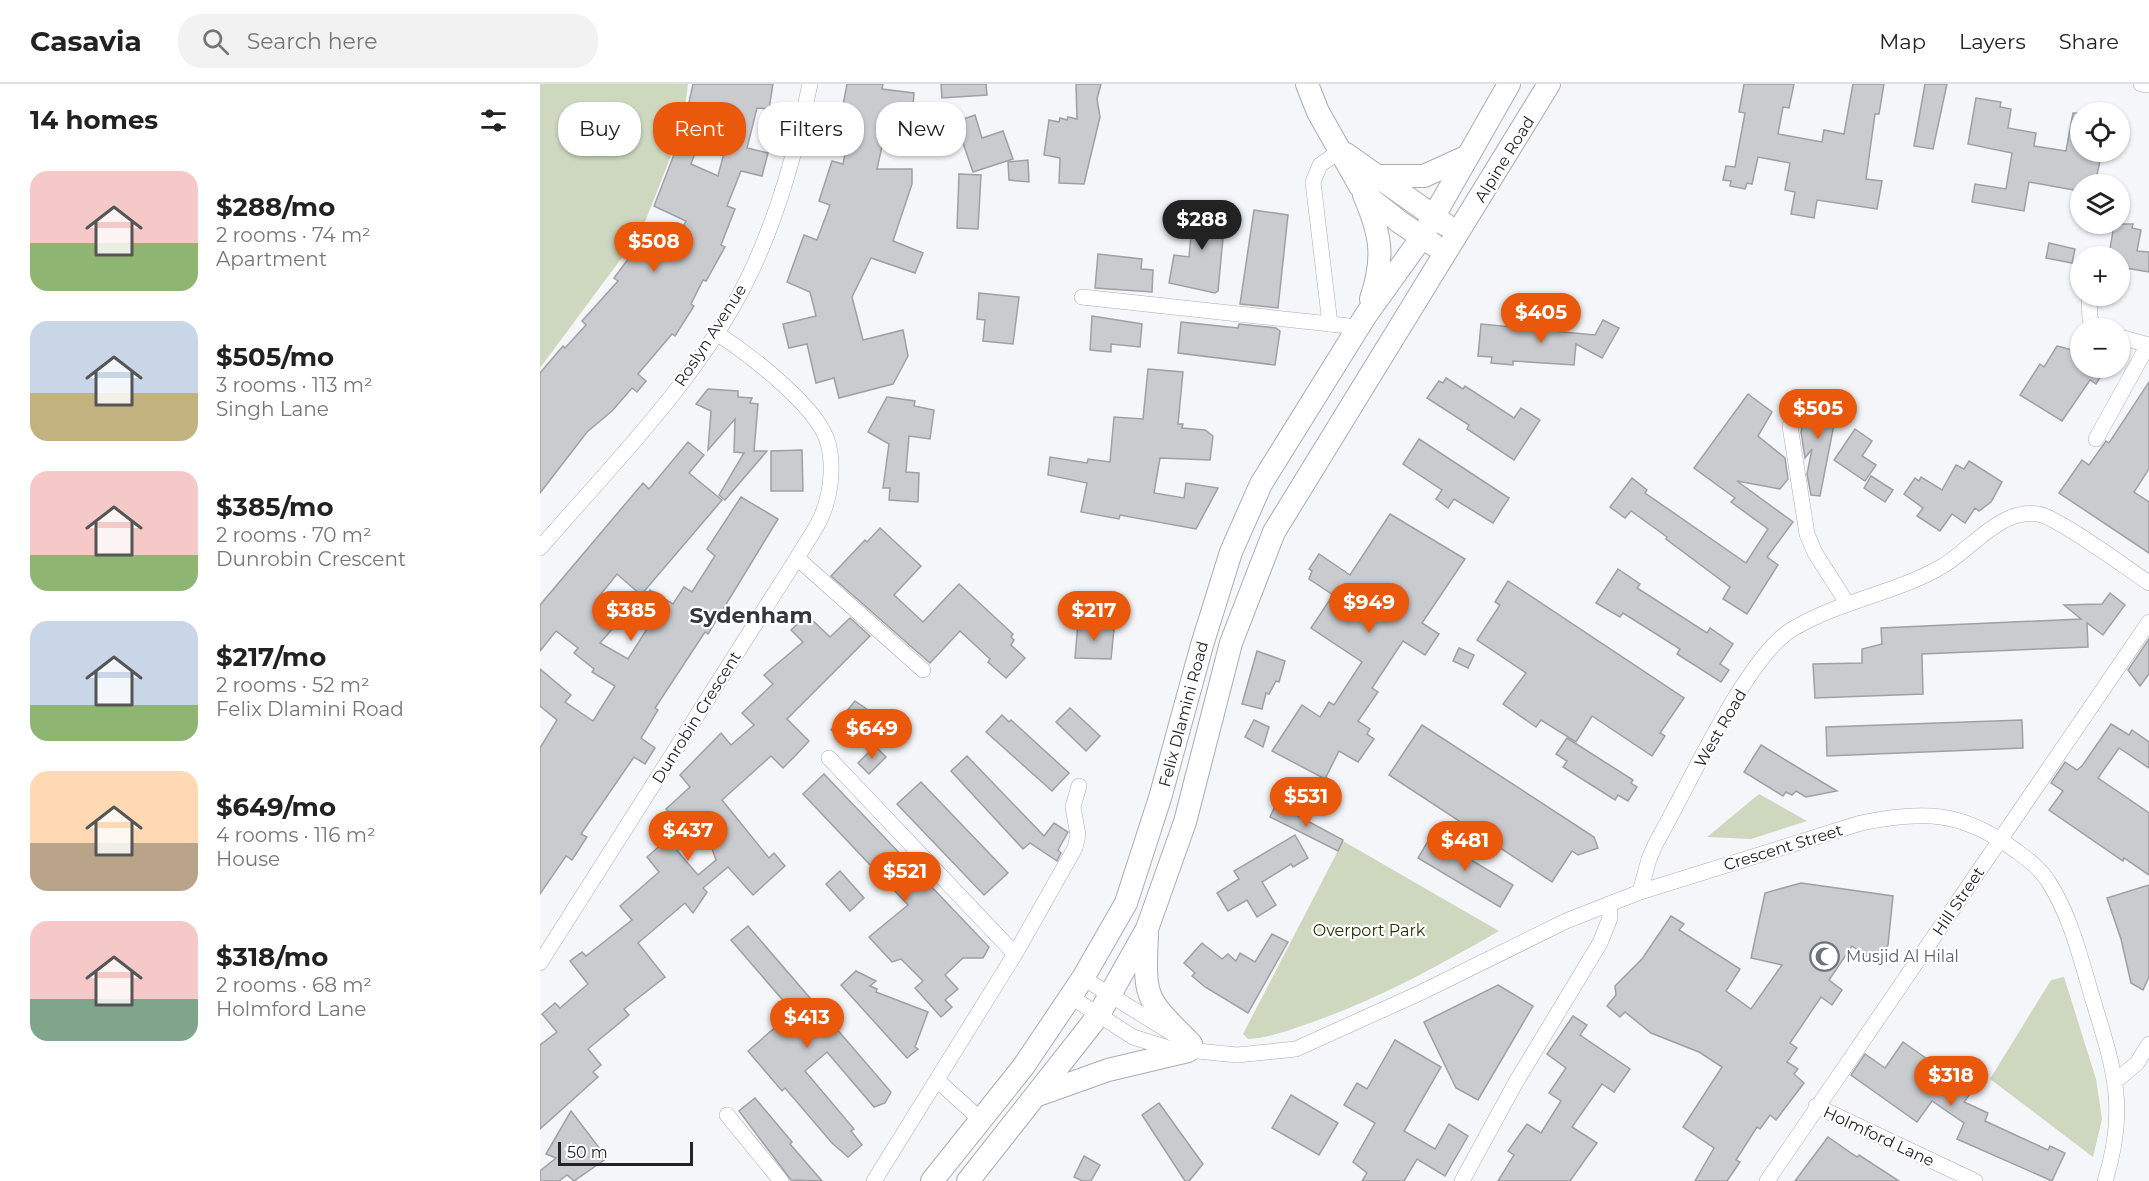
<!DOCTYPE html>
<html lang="en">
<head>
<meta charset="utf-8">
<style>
	body { margin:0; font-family:Montserrat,sans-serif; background:#f2f2f2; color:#222; height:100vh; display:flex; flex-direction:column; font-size:22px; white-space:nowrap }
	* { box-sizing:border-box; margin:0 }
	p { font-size:20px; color:#767676 }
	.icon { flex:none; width:33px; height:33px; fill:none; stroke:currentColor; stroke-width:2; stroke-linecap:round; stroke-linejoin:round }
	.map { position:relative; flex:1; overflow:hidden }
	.panel { display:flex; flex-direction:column; background:#fff; width:540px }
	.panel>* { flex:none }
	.hud { position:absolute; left:18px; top:18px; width:570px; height:54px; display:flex; gap:12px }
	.fabs { position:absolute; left:1530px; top:18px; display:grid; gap:12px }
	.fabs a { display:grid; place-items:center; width:60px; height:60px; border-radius:50%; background:#fff; box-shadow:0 2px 4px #0004; font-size:30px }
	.scale { position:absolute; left:18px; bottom:15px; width:135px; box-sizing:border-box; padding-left:6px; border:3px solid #242426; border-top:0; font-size:16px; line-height:21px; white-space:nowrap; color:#242426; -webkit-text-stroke:4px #fff; paint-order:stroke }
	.price { position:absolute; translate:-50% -51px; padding:0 14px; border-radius:21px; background:#ea580c; color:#fff; font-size:20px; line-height:39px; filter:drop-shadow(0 2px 3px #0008) }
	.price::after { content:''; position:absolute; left:50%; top:36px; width:18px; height:14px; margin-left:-9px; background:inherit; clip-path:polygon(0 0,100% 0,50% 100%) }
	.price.on { background:#222; color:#fff }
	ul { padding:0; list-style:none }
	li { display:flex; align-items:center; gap:18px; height:150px; padding:0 30px }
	li span { display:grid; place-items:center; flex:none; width:168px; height:120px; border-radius:18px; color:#555 }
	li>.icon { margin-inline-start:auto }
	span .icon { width:72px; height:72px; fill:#fffc; stroke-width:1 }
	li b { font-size:26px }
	h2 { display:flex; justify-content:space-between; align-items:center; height:72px; padding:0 30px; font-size:26px }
	.pill { padding:0 21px; border-radius:24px; background:#fff; box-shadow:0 2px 4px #0004; font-size:21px; line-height:54px }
	.pill.on { background:#ea580c; color:#fff }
	header { display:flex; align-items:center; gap:36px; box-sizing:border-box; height:84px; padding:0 30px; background:#fff; border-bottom:2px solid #e0e0e0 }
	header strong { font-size:28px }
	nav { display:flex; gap:33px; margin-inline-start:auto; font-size:21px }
	.search { width:420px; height:54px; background:#f2f2f2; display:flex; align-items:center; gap:15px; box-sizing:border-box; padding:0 21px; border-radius:24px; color:#767676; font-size:22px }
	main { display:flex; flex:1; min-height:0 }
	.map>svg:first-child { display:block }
	.green { fill:#cdd8bf }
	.building { fill:#cacbcf; stroke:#9fa0a3; stroke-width:1.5; fill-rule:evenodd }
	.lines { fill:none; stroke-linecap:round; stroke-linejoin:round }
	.street-casing { stroke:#abacaf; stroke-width:16 }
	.secondary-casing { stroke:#abacaf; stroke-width:24 }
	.street { stroke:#fff; stroke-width:15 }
	.secondary { stroke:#fff; stroke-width:22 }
	.labels { text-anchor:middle; stroke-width:4.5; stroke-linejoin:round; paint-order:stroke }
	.street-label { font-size:16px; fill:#242426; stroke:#fff }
	.park-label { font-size:16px; fill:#233204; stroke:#fff }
	.worship-label { font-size:16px; fill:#5b616d; stroke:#fff; text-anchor:start }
	.district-label { font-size:22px; font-weight:bold; fill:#363739; stroke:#fff }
</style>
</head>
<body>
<header>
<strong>Casavia</strong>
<div class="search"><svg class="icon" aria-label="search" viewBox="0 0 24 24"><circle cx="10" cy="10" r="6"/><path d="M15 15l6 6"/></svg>Search here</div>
<nav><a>Map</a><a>Layers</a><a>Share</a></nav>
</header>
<main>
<section class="panel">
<h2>14 homes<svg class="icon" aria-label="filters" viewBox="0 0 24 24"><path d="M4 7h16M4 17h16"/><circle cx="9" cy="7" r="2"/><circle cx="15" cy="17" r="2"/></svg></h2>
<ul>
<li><span style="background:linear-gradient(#f6c9c9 60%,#8fb573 0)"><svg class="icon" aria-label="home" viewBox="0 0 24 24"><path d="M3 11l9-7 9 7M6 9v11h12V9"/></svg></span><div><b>$288/mo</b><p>2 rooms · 74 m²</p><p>Apartment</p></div></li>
<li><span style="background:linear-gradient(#c9d6e8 60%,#c2b280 0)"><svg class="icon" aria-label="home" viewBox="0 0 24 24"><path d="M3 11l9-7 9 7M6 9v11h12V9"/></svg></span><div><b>$505/mo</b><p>3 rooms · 113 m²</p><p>Singh Lane</p></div></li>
<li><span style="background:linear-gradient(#f6c9c9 70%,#8fb573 0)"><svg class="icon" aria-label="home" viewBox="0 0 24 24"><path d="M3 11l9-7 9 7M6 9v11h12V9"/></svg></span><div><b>$385/mo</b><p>2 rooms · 70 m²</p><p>Dunrobin Crescent</p></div></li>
<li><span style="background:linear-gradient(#c9d6e8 70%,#8fb573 0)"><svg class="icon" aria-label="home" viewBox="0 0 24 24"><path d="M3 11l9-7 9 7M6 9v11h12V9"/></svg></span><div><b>$217/mo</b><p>2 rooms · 52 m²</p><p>Felix Dlamini Road</p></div></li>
<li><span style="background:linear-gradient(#ffd9b3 60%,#b9a48a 0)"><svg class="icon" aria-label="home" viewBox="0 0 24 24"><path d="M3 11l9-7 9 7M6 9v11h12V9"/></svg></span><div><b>$649/mo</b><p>4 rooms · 116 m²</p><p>House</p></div></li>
<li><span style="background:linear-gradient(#f6c9c9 65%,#7fa58c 0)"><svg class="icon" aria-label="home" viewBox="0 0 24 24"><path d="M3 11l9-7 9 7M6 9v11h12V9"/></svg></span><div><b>$318/mo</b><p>2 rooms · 68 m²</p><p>Holmford Lane</p></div></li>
</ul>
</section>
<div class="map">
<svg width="1609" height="1097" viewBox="0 0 1609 1097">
	<rect width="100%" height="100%" fill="#f5f6f9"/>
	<g class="green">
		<path d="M0,0H148L142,44L101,148L0,284Z"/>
		<path d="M1219,710L1267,737L1211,755L1167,753Z"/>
		<path d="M803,757L959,847C898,882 837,916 770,939C749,946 730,954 708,955L703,950Z"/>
		<path d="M1524,893L1556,995L1562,1035L1553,1073L1450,995L1511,896Z"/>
	</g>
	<g class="building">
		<path d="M153,0H233L229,25L217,24L207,64L228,69L222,92L201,87L187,122L195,125L181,161L185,163L166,197L163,196L151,220L154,222L135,252L132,250L98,290L106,297L97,308L92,304L72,327L47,348L0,409V289L23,262L25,264L46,241L42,237L78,197L74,194L103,155L128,170L146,137L114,122L144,45L152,19L149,18ZM162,50L187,57L178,92L151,80Z"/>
		<path d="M307,0H343L342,5L374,9L371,46L346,44L337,85H372V100L353,157L383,169L375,189L331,174L312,213L323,256L363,246L368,272L353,300L299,314L294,294L276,299L267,260L249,264L243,240L276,232L270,208L247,198L264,151L277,156L290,121L279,117L292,77L303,80L310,44L299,42Z"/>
		<path d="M401,0H446L447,11L402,14Z"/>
		<path d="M536,0H561L557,15L560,33L544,100L519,99L520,74L504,71L509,36L519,38L520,34L527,36L528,33L537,35Z"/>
		<path d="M1204,0H1254L1249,24L1243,23L1238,50L1282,58L1284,46L1304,50L1313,0H1344L1339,30H1335L1326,95L1342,97L1337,125L1277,116L1274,134L1251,130L1255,108L1245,106L1250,79L1218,73L1212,100L1207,99L1205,105L1190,102L1191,97L1183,96L1186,82L1195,83L1205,29L1199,28Z"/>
		<path d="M1385,0H1407L1393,65L1374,62Z"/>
		<path d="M1436,14L1461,18L1460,23L1471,25L1468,44L1496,49L1494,62L1526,67L1533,29H1540V68H1562L1555,100H1540V107L1489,98L1484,127L1432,118L1435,100L1466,105L1472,69L1428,60Z"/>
		<path d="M435,31L442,54L463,47L473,75L433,88L422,56L407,62L400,43Z"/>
		<path d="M488,76L489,98L469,96L468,78Z"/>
		<path d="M419,90L441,91L438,145L417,144Z"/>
		<path d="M654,119L686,122L678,207L675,209L629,199L634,171L649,173Z"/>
		<path d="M714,126L748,131L738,224L700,220Z"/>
		<path d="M1574,140H1593L1592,144L1601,146L1597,167L1609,168V188L1580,183V172H1569Z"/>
		<path d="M1509,159L1535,165L1532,179L1506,174Z"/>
		<path d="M558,170L602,175L601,185L613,186L612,208L555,204Z"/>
		<path d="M439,209L479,213L473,260L443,257L445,236L437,235Z"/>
		<path d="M552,232L602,240L600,263L571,260V268L550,266Z"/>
		<path d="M1063,236L1079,244L1062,274L1036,260L1034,281L973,277V281L951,279L952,273L938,272L941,240L1055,251Z"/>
		<path d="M641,238L698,244L699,240L736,244L740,247L735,281L638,269Z"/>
		<path d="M1517,262L1540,268V284H1566L1556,300L1550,296L1522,337L1480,311L1500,280L1504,283Z"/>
		<path d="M608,285L643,288L638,340H643L642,344L665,346L673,352L670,376L620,374L614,409L644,414L646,399L678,404L656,445L580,431L579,435L541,428L547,399L508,391L510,373L547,379L548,375L570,378L574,333L603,335Z"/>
		<path d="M906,294L923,305L925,302L974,334L981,324L1000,336L974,376L927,345L929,341L887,314L899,297L903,299Z"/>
		<path d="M1609,298V385L1594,408L1609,418V469L1519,409L1542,376L1549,381L1566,357L1569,359Z"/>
		<path d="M168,305L198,307V313L212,314L210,319L218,320L214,367H227L185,416L179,411L204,369L194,368L195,335L168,366L171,327L156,320Z"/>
		<path d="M1208,310L1232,328L1218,352L1245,374L1248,395L1240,405L1197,397L1253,438L1227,473L1238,481L1207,530L1183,515L1190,503L1126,455L1127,453L1091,427L1085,434L1070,423L1092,394L1107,406L1105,409L1206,479L1228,445L1191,418L1195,414L1154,384Z"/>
		<path d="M347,313L375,317L374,322L394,326L390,355L369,352L366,388L379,389L378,418L349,416L350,404H343L349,360L328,348Z"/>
		<path d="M1268,314L1298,320L1280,412L1271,411L1267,390L1272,365L1265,374L1261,348Z"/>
		<path d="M1315,345L1332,357L1322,372L1336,381L1325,397L1294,376Z"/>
		<path d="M879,355L969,414L953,439L914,415L908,424L896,415L902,406L863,380Z"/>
		<path d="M148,358L164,371L149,389L182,416L101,511L77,490L57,515L81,535L60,559L88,575L107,545L91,535L110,506L133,520L144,503L152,508L175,472L167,465L201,413L238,435L168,550L165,548L115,624L118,626L101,654L115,664L105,680L94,673L41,750L47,753L32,776L26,772L0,810V664L17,636L0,622V585L31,611L25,618L53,637L75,602L52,588L54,585L34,569L38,564L16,547L0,567V521L103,399L109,405Z"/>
		<path d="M262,366L263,407H231V367Z"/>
		<path d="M1429,377L1462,398L1451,418L1439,427L1435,424L1425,439L1412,430L1400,447L1377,432L1383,424L1364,410L1375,394L1379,397L1381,393L1402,406L1416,381L1424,385Z"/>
		<path d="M1331,392L1353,406L1345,418L1324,404Z"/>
		<path d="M850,430L925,475L882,539L899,550L885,571L863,557L832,604L838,608L818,637L830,645L827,650L834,655L818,678L799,667L785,695L732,667L762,621L780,633L789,618L794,621L822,578L771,544L793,511L769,495L772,487L769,485L779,470L810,491Z"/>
		<path d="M340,444L381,482L354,511L383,538L419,500L473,550L471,553L474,556L471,561L485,574L466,594L448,578L450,575L420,547L390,579L291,492L325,456L327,458Z"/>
		<path d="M1078,485L1100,500L1097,504L1167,549L1170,544L1193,560L1180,580L1189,586L1181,598L1137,570L1140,565L1083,529L1080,533L1056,519Z"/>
		<path d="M968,497L1144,614L1120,649L1125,652L1112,672L1052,632L1036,658L1001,636L996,643L963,620L986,589L937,556L960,521L955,518Z"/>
		<path d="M1570,509L1585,521L1563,551L1547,539L1548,563L1382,570L1383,610L1275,614L1273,580L1322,579V565L1342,560L1341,544L1541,535L1524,521L1562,520Z"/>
		<path d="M267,531L290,553L310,534L330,552L247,635L269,657L256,671L243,684L231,672L182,716L229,774L234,769L245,782L213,811L188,783L163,804L167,808L153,829L145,819L98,859L125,893L84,925L89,931L48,965L61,981L53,988L58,993L0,1045V961L17,948L2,930L15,919L20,924L48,900L30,877L42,868L46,872L92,836L80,822L119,788L107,773L123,759L119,754L136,736L126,725L150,703L140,691L181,649L191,661L214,641L202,629L233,600L224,591L263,558L251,546ZM157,742L169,756L176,776L158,791L134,763Z"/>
		<path d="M538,539L574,545L571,575L535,574Z"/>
		<path d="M1609,555V590L1600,602L1588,586Z"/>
		<path d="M919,564L934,571L928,584L913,577Z"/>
		<path d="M717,567L745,577L739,598L736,597L729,610L726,609L722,625L702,620Z"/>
		<path d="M315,617L328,626L304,656L291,646Z"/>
		<path d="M530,624L560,652L546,667L516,638Z"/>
		<path d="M462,631L469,638L471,636L529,689L512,707L446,648Z"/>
		<path d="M714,636L729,643L723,663L705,653Z"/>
		<path d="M1482,636L1483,664L1287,672L1286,643Z"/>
		<path d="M1571,640L1589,651L1592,646L1609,658V684L1579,664L1558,694L1609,729V791L1584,774L1583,777L1509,726L1523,707L1511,699L1525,678L1537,686L1542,682Z"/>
		<path d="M882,641L1054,753L1058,764L1038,771L1032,767L1012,798L849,691Z"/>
		<path d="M1027,654L1093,696L1091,699L1097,703L1088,717L1078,711L1075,716L1023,683L1027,677L1016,670Z"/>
		<path d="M1221,661L1252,680L1297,707L1266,713L1256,707L1252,711L1246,708L1243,712L1204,688Z"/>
		<path d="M335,662L346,673L329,690L318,679Z"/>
		<path d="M427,672L504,752L514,739L528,748L518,766L521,769L517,777L490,759L483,765L411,687Z"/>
		<path d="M284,690L449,863L443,874H423L405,891L418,905L405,916L412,923L401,933L375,904L383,897L361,875L352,878L329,853L368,821L263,710Z"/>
		<path d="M381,698L468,789L444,811L357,720Z"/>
		<path d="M736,720L803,756L798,767L730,733Z"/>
		<path d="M755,751L768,774L753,783L751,780L722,798L736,821L717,833L707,816L688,827L677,809L699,795L694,787Z"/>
		<path d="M891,752L973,801L960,823L878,774Z"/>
		<path d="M300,787L324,814L310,827L286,800Z"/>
		<path d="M1261,799L1353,812L1348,861L1336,879L1312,862L1289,896L1302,906L1292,921L1281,913L1250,959L1257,964L1247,978L1258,985L1254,990L1264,999L1236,1036L1230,1031L1220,1045L1217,1043L1196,1076L1200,1078L1187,1097H1155L1174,1064L1143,1043L1182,983L1159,968L1111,949L1085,928L1080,933L1067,922L1076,911L1075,902L1102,875L1131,832L1144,840L1139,846L1200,885L1186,907L1211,925L1242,881L1211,874L1225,809Z"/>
		<path d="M1609,801V893L1603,906L1591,899L1581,855L1567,814Z"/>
		<path d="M208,842L351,1008L345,1019L334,1023L287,968L265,987L314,1045L311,1047L322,1061L308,1073L292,1059L245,1004L242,1007L208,967L253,928L191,856Z"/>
		<path d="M732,850L748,858L708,929L665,903L652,892L655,889L644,879L662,859L682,875L688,870L696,877L700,869L715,878Z"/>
		<path d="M316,887L336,897L330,902L337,905L336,908L388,928L375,963L378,965L367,974L301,901Z"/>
		<path d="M958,901L993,922L938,1016L916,1004L884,938Z"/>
		<path d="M1033,932L1047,941L1040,951L1090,985L1074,1008L1062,1000L1032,1043L1057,1059L1030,1097H958L974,1071L968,1067L987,1040L1001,1049L1021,1017L1009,1009L1026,984L1007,970Z"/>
		<path d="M855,956L901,983L864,1047L895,1065L909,1040L928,1052L905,1092L877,1075L864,1097H822L827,1089L813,1078L835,1039L804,1021L817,999L827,1005Z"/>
		<path d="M1363,958L1410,991L1417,982L1439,998L1424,1018L1448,1029L1445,1037L1508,1066L1510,1062L1525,1069L1512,1097L1417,1055L1424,1039L1392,1017L1377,1038L1311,991L1325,970L1345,984Z"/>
		<path d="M751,1011L798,1039L779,1071L732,1044Z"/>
		<path d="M215,1014L252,1058L250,1060L282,1097L251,1096L199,1027Z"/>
		<path d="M619,1019L663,1080L649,1097H645L602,1031Z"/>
		<path d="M31,1027L67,1074L34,1097L27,1091L19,1097H0V1087L16,1074L6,1070Z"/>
		<path d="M1288,1053L1317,1073L1319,1071L1359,1097H1255Z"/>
		<path d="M544,1072L560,1081L551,1097H542L534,1093Z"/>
	</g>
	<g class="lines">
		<defs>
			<g id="street">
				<path d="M1601,0L1609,1"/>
				<path d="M1549,212L1550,235L1556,244"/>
				<path d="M542,213L818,243"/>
				<path d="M790,240L773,98L780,81L801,66"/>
				<path d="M1580,253L1609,261"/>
				<path d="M1250,342L1267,450L1275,469L1307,519"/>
				<path d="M1556,355L1608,261"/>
				<path d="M0,464C73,380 162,291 210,190C239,129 256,66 270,0"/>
				<path d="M257,474L383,586"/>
				<path d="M289,674L475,870"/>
				<path d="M1100,808L1109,775L1116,759C1146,707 1205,575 1251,546C1298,517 1354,510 1401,483C1431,466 1460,424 1498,430C1518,433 1588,485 1609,499"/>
				<path d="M0,879L257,474C265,460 276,446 282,431C291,410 294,381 288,359C278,322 207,269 175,248"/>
				<path d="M543,894L633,950"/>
				<path d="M531,913L593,953L628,964L697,971L756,965L882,908L1026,837L1100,808L1321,739C1383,726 1422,727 1475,766C1487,775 1500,784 1508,797C1531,832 1541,876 1553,916C1574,985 1588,1024 1565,1097"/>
				<path d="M397,996L440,1035"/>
				<path d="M1577,996L1597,979L1609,960"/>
				<path d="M1276,1022L1435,1097"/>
				<path d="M187,1031L241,1097"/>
				<path d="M334,1097L475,870L535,764L538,751L533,723L539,702"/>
				<path d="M922,1097L976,998L1060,859L1070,834L1069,820"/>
				<path d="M1227,1097L1609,538"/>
			</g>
			<g id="secondary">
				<path d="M767,0L778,28L820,102L833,117L861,139L894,161"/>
				<path d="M806,70L906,141"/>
				<path d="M837,92H884L928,72"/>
				<path d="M824,111C841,150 845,174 831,215"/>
				<path d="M607,850C604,917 605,913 651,960"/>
				<path d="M498,1011L568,986L648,967"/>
				<path d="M392,1097L483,983L543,894L586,819L620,714L662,561L691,468L721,400L826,231L882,153L969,0"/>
				<path d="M428,1097L558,932L607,845L645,738L691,559L734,448L1009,0"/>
			</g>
		</defs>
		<use href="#street" class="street-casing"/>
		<use href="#secondary" class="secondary-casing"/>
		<use href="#street" class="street"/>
		<use href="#secondary" class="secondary"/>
	</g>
	<defs>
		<symbol id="mosque-ring" viewBox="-11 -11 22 22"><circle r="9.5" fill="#fff" stroke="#6b7280" stroke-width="1.5"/><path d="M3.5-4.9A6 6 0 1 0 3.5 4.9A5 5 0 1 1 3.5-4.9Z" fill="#6b7280"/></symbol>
	</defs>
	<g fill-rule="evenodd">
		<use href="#mosque-ring" x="1268" y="856" width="33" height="33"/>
	</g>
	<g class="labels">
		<g class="street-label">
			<text transform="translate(964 75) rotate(-58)" y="6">Alpine Road</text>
			<text transform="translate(170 251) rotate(-57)" y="6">Roslyn Avenue</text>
			<text transform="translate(643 630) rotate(-75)" y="6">Felix Dlamini Road</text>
			<text transform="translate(156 633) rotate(-58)" y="6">Dunrobin Crescent</text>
			<text transform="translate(1180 644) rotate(-60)" y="6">West Road</text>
			<text transform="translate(1243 763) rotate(-17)" y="6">Crescent Street</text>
			<text transform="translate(1418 817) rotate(-56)" y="6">Hill Street</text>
			<text transform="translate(1339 1052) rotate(25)" y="6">Holmford Lane</text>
		</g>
		<g class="park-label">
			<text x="829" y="852">Overport Park</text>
		</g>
		<g class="worship-label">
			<text x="1306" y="878">Musjid Al Hilal</text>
		</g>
		<g class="district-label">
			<text x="211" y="539">Sydenham</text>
		</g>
	</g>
</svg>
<div class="fabs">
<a><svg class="icon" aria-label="locate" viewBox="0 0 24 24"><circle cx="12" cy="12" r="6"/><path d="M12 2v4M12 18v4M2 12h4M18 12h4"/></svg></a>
<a><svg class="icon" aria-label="layers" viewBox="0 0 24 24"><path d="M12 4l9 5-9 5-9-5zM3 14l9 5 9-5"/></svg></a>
<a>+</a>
<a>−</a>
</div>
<div class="scale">50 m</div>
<b class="price on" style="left:662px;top:167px">$288</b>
<b class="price" style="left:114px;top:189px">$508</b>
<b class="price" style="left:1001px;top:260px">$405</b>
<b class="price" style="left:1278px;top:356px">$505</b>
<b class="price" style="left:829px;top:550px">$949</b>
<b class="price" style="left:91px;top:558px">$385</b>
<b class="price" style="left:554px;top:558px">$217</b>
<b class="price" style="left:332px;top:676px">$649</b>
<b class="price" style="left:766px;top:744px">$531</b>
<b class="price" style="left:148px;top:778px">$437</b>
<b class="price" style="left:925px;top:788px">$481</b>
<b class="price" style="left:365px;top:819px">$521</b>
<b class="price" style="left:267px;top:965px">$413</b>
<b class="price" style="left:1411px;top:1023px">$318</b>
<div class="hud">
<a class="pill">Buy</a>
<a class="pill on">Rent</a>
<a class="pill">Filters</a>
<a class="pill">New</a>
</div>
</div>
</main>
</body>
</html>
